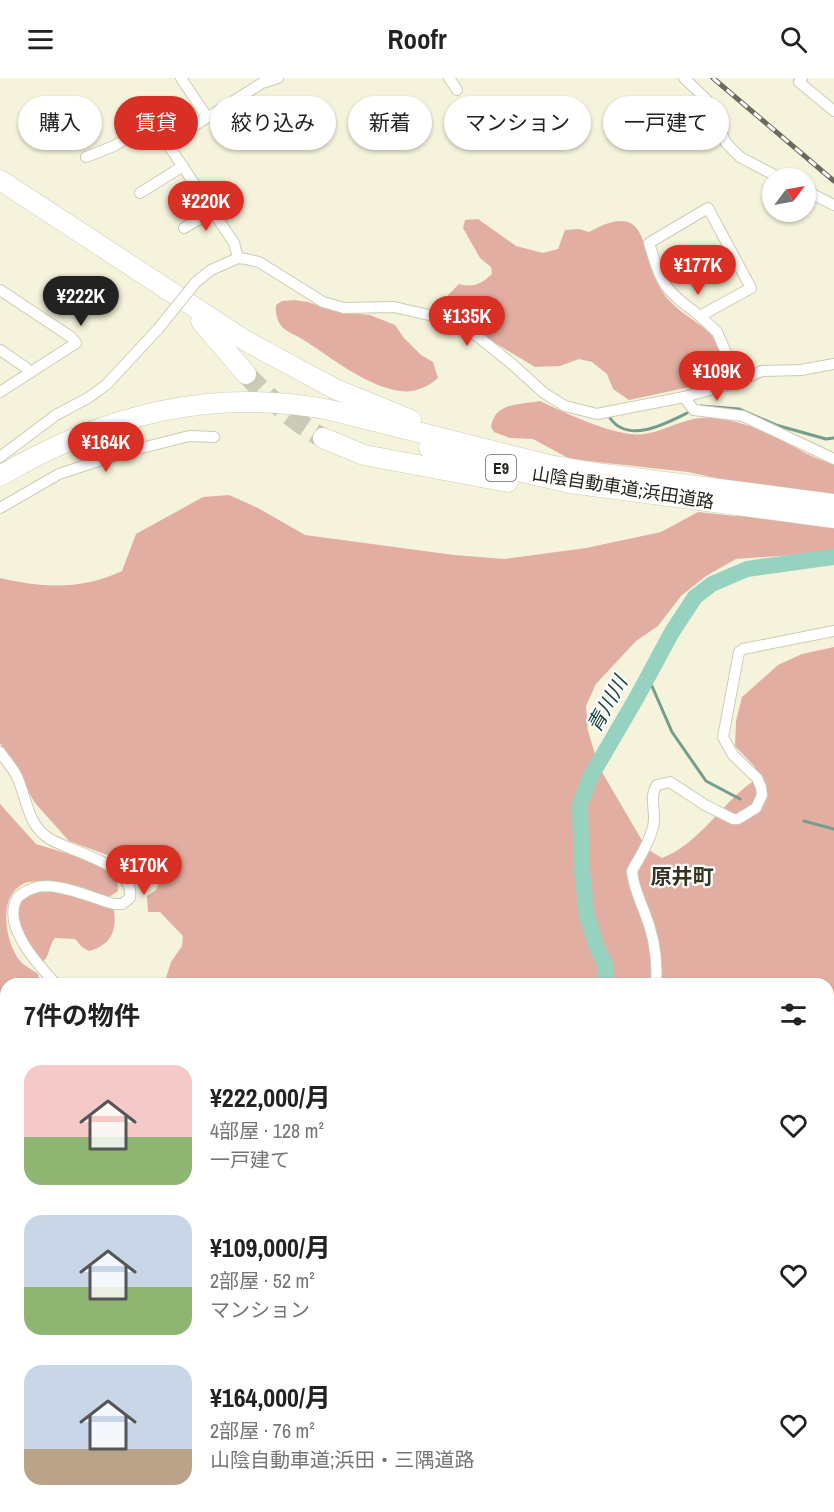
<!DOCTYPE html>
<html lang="ja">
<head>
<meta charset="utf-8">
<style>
	body { margin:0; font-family:"Archivo Narrow","Noto Sans JP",sans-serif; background:#f2f2f2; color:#222; height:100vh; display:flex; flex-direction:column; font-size:22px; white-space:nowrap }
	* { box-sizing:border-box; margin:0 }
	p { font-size:20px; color:#767676 }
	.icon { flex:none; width:33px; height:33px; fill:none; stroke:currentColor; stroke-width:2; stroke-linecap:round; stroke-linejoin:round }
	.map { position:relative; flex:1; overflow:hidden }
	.drawer { position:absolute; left:0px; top:900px; width:834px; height:534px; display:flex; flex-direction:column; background:#fff; border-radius:18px 18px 0 0; box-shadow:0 2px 4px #0004 }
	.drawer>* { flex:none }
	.top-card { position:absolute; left:18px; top:18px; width:798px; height:54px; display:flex; gap:12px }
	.needle { width:39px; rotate:58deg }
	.controls { position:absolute; left:762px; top:90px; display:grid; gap:12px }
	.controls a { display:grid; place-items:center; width:54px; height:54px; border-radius:50%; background:#fff; box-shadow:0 2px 4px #0004; font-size:30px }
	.price { position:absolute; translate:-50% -51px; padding:0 14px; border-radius:21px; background:#d93025; color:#fff; font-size:20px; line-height:39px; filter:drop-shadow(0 2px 3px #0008) }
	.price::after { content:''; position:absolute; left:50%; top:36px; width:18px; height:14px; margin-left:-9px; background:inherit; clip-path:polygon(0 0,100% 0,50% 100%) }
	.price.on { background:#222; color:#fff }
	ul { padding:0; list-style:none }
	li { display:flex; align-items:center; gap:18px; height:150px; padding:0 24px }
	li span { display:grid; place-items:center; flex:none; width:168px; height:120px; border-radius:18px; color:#555 }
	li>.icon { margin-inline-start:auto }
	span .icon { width:72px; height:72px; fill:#fffc; stroke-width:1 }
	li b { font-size:26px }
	h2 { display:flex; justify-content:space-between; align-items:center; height:72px; padding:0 24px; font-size:26px }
	.chip { padding:0 21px; border-radius:27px; background:#fff; box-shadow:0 2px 4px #0004; font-size:21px; line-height:54px }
	.chip.on { background:#d93025; color:#fff }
	header { display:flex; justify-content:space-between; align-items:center; height:78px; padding:0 24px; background:#fff; font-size:27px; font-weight:700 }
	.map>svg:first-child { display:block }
	.forest { fill:#e3aea2 }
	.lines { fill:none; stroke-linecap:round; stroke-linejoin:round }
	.stream { stroke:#759d8e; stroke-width:3 }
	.river { stroke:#97d1bf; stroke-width:16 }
	.motorway-tunnel { stroke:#cbcab6; stroke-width:20; stroke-dasharray:20 10; stroke-linecap:butt }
	.minor-casing { stroke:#cdcbb5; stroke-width:12 }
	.motorway-casing { stroke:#cdcbb5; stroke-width:21 }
	.minor { stroke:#fff; stroke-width:10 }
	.motorway { stroke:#fff; stroke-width:20 }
	.rail-casing { stroke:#6b6b5d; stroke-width:5 }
	.rail { stroke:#fff; stroke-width:3; stroke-dasharray:9; stroke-linecap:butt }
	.minor-bridge-casing { stroke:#cdcbb5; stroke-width:12; stroke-linecap:butt }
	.minor-bridge { stroke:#fff; stroke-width:10 }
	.labels { text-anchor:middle; stroke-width:4.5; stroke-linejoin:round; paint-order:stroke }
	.shield { fill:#fff; stroke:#666660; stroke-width:1.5 }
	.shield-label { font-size:16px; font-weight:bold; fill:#25251c }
	.street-label { font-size:18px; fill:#25251c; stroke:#fff }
	.water-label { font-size:20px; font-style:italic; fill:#17483b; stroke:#fff }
	.quarter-label { font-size:21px; font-weight:bold; fill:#363422; stroke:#fff }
</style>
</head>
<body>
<header><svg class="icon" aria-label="menu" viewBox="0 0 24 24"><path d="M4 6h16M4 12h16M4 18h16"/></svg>Roofr<svg class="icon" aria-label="search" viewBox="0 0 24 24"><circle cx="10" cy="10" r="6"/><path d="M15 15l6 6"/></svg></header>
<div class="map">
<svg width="834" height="1434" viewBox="0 0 834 1434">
	<rect width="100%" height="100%" fill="#f5f3dc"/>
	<g class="forest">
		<path d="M478,141L516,168L543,175L558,171L565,152L579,151L589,154C600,148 620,138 632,146C644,153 648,183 653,196C656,204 662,214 667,220C689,246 715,245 724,283C726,293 727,297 718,303L629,322L613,311L607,296L592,284L579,281L560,288L535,289L455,241L445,232L448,217L459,206C474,210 481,206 492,196L491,189L480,180L463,150L465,142Z"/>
		<path d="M294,222L308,224L319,228L348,235L370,237L395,247L404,260L421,277L433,284L438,300C428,309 414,315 400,313C365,308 331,279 302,261C296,257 287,254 282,249C277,243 275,234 276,227L282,223Z"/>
		<path d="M540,323C566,335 617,360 644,356C667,353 686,338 710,340C733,341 759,350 780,361C796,370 811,379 829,385L834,382V474L736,481L706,498L681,518L658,548L636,563L596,606L586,628L588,653L599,689L647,771L662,780C699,766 720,727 752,704L755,689L735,668L736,643L742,619L778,587L802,576L834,569V1233L828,1248V906H164L171,884L182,868L183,858L160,834H148L147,818L156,812L159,804L110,778L69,763L35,725L0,665V500C42,510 83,512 122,493L136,456L203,419L229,417L258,430L305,457L454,477L504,481L586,470L661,454L698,434L734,438L753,436V408L688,394L570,381L533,361L510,360L494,354L491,349C495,324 519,327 540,323Z"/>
		<path d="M0,726L36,766L79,779L108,792L117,801L118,813L109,819C83,814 54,800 28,804C23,805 20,808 16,811C0,827 6,860 17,879C21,886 31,891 38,896L40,906H6V952L0,951Z"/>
		<path d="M52,812L74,817L114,832C117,853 111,867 89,873L82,869L75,861L55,860C49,867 50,876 44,883C28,882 19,846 13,833C28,814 28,813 52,812Z"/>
		<path d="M0,958L6,959V1377L0,1383Z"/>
		<path d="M828,1384L834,1395V1430L824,1428H828Z"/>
		<path d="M47,1428H453L449,1434H41Z"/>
	</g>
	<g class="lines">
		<g class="stream">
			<path d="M701,328L739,331L776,347L826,361L834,360"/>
			<path d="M610,340C628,366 665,346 687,335"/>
			<path d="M648,599L672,654L706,703L740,721"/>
			<path d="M804,743L834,751"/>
			<path d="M207,1428V1434"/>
		</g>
		<g class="river">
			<path d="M602,906L606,898V888L597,869L587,838L582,792L580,727L591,698L637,619L672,554L695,519L712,506L747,491L834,479"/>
			<path d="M0,1348L6,1339"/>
			<path d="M730,1428L731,1434"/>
		</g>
		<path class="motorway-tunnel" d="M246,296C269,320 294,344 323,360"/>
		<defs>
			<g id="minor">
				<path d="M181,0L207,39"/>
				<path d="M449,0L457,12"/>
				<path d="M684,0L707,22L726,65L740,79L780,100"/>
				<path d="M802,0L799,4L834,33"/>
				<path d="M142,28L151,41L150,54"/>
				<path d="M167,65L262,5L278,0"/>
				<path d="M86,79L114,68L140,52H147L157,62L167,65L234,165L238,180"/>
				<path d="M806,113L834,127"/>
				<path d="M140,115L183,88"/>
				<path d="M708,130L751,210L700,238C664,211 662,208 649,165Z"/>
				<path d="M184,150L213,133"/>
				<path d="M196,204L211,192L238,180L246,181L259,184L323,224L344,230L394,229L433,238L476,257L512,286L544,315L565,328L597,336L684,319L732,306L762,293L801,292L834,286"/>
				<path d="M0,212L71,259L76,265L0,314"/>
				<path d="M700,238L717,254L738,302"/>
				<path d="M0,272L25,289L30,295"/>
				<path d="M684,319L694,332L743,338L834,381"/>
				<path d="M0,379L56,337L88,320L106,307L158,251"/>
				<path d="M0,430L59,396L126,374L189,358L214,359"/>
				<path d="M0,674C6,683 14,691 18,701C27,722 28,748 50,761C73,775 135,786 130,820L122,826H114C93,820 69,809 47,808C36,808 26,812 18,819C0,846 38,887 56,906"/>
				<path d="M656,906C658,880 654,857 644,833C639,820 633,807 632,793C640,778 649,766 653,749C657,734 648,720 657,707L670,704L705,727L733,741H738L756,730L762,717L761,709L757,700L733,677L723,659L739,574L743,571L834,553"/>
				<path d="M0,955L6,956"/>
				<path d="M828,1278L834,1261"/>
				<path d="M828,1319L834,1331"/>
				<path d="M598,1428L606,1434"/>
				<path d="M805,1430L821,1434"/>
				<path d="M497,1434L498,1428"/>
				<path d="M523,1434L537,1428"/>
			</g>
			<g id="motorway">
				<path d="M0,102L246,263L335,311L411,342"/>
				<path d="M201,243L246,296"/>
				<path d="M323,360L364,377L508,404"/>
				<path d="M429,370L474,383L570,405L834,440"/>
				<path d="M0,398C104,337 210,309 330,332L549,387L596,395L834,426"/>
			</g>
		</defs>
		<use href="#minor" class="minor-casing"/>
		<use href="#motorway" class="motorway-casing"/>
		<use href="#minor" class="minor"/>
		<use href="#motorway" class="motorway"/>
		<defs>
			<path id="rail" d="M713,0L834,103"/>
		</defs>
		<use href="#rail" class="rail-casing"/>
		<use href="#rail" class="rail"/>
		<defs>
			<path id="minor-bridge" d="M158,251L196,204"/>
		</defs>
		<use href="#minor-bridge" class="minor-bridge-casing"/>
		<use href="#minor-bridge" class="minor-bridge"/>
	</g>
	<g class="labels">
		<rect class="shield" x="486" y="377" width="30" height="26" rx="4.5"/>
		<g class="shield-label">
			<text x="501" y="396">E9</text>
		</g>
		<g class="street-label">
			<text transform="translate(623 410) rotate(9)" y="6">山陰自動車道;浜田道路</text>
		</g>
		<g class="water-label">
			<text transform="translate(607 626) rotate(-61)" y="7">青川川</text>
		</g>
		<g class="quarter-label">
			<text x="682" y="806">原井町</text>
		</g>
	</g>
</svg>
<div class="controls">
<a><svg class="needle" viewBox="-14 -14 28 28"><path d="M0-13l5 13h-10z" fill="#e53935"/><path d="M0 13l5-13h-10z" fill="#767676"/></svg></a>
</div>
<b class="price" style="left:206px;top:154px">¥220K</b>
<b class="price" style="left:698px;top:218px">¥177K</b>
<b class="price on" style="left:81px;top:249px">¥222K</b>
<b class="price" style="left:467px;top:269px">¥135K</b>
<b class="price" style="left:717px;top:324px">¥109K</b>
<b class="price" style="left:106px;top:395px">¥164K</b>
<b class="price" style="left:144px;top:818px">¥170K</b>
<div class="top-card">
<a class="chip">購入</a>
<a class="chip on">賃貸</a>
<a class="chip">絞り込み</a>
<a class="chip">新着</a>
<a class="chip">マンション</a>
<a class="chip">一戸建て</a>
</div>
<section class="drawer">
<h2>7件の物件<svg class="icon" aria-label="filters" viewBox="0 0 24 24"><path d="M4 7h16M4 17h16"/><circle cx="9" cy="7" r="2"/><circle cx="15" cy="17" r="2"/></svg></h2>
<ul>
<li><span style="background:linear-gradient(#f6c9c9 60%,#8fb573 0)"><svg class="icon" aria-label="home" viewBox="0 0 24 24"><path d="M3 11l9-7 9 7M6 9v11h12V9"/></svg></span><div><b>¥222,000/月</b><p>4部屋 · 128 m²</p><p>一戸建て</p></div><svg class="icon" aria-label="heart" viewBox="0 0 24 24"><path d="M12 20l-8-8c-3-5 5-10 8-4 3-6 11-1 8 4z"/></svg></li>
<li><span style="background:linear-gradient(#c9d6e8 60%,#8fb573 0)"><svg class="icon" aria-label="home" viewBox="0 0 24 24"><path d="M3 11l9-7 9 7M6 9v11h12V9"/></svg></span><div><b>¥109,000/月</b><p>2部屋 · 52 m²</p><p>マンション</p></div><svg class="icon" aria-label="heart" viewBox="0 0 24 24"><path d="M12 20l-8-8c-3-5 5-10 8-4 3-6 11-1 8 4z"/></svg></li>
<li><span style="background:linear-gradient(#c9d6e8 70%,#b9a48a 0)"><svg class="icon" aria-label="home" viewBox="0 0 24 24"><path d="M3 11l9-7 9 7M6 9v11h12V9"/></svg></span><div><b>¥164,000/月</b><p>2部屋 · 76 m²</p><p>山陰自動車道;浜田・三隅道路</p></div><svg class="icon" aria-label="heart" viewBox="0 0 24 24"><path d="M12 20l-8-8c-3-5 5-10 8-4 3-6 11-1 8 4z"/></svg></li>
</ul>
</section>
</div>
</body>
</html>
